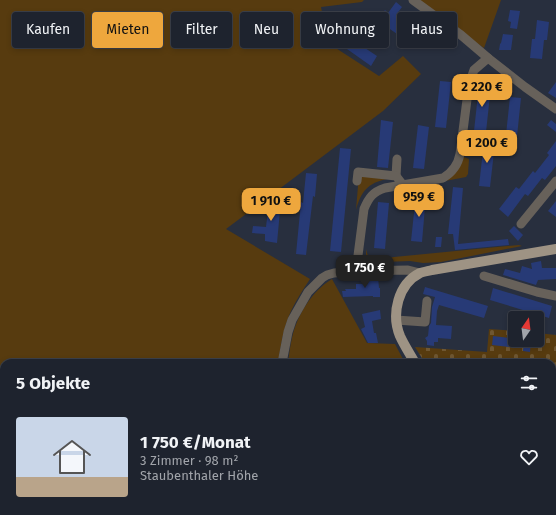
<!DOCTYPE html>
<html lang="de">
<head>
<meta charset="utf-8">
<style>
	body { margin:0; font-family:"Fira Sans",sans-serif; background:#2b2f3a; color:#f1f3f6; height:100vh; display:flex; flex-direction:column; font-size:15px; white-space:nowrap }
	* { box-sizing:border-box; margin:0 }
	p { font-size:13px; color:#a1a4aa }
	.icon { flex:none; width:22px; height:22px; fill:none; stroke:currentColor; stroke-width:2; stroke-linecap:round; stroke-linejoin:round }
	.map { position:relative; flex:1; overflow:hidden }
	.drawer { position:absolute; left:0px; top:359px; width:556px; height:156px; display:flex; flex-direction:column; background:#1e232e; border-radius:12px 12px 0 0; box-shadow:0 2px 6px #0003,0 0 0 1px #3c404a }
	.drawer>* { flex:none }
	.hud { position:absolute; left:12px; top:12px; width:532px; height:36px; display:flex; gap:8px }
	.needle { width:26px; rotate:14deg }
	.tools { position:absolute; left:508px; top:311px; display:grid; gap:8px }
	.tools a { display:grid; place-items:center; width:36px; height:36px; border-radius:4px; background:#1e232e; box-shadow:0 2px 6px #0003,0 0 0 1px #3c404a; font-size:20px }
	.price { position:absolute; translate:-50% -34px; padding:0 9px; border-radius:8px; background:#eea73d; color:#111; font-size:13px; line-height:26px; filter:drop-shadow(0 1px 2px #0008) }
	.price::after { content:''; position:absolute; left:50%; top:24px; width:12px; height:9px; margin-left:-6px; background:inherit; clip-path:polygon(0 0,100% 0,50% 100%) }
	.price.current { background:#222; color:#fff }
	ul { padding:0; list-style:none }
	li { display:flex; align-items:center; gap:12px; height:100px; padding:0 16px }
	li span { display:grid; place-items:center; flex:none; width:112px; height:80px; border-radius:4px; color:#555 }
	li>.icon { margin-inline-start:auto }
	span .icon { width:48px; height:48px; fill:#fffc; stroke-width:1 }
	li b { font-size:17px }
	h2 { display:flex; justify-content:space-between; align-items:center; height:48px; padding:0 16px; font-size:17px }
	.tag { padding:0 14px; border-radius:4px; background:#1e232e; box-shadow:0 2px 6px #0003,0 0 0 1px #3c404a; font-size:14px; line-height:36px }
	.tag.current { background:#eea73d; color:#111 }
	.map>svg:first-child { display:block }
	.green { fill:#573b0f }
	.cemetery { fill:url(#cemetery-stones) }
	.building { fill:#273a76 }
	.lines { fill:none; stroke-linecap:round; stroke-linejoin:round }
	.minor { stroke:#67615a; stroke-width:9 }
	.major { stroke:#9e9384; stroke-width:10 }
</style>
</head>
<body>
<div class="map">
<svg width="556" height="515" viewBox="0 0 556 515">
	<defs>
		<pattern id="cemetery-stones" width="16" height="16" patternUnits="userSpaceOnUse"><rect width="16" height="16" fill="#573b0f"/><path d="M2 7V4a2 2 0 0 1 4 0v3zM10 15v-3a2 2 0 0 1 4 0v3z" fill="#6f5732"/></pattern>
	</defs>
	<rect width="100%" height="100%" fill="#282f3e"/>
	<g class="green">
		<path d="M0,0H364L362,2L321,7L328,43L379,76L403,56L421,74L383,111L226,229L310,279C303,290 296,300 291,311C283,328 281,346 278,363H4V511H16L14,515H0Z"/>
		<path d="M415,0H501L484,48Z"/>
		<path d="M464,157L469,159L468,174L466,177L440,182Z"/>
		<path d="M359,174L387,179C368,183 361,191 356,210Z"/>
		<path d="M519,245L522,246L441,262L423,263L410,261L384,262L378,264H371L367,262L366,256V249L367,253L369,258L373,259Z"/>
		<path d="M332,279L367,343L395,344L405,363H288C289,355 290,346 292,338C297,315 312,291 332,279Z"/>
		<path d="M259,511H394L397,515H255Z"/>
	</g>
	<path class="cemetery" d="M489,329L515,331V340H537V333L556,335V486L552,485V363H425L415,347L487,352Z"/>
	<g class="building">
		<path d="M396,2L402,7L396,15L417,29L423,21L433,28L425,39L428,41L424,46L421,44L416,45V40L406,34L403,38L381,23L377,29L370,24L376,14L380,17L385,10L388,13Z"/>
		<path d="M510,10L520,11L517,29L510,28L511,22L508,21Z"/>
		<path d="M537,20L549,22L547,40H544L542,59L530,58L532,39H535Z"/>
		<path d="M503,34L513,35L511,50H499L500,44L501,43Z"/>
		<path d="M353,40L377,56L371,66L347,49Z"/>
		<path d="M440,81L451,82L446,128L435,127Z"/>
		<path d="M556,82V98L548,93Z"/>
		<path d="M479,85L491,86L486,132L474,131Z"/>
		<path d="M510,97L521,98L516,146L505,144Z"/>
		<path d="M381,120L393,122L388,168L377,167Z"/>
		<path d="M551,120L556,124V132L547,125Z"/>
		<path d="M418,125L429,127L424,169L413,168Z"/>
		<path d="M484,141L495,143L490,187L479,186Z"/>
		<path d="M556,141V166L545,180L542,178L528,196L525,194L508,217L499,209L516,187L519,189L533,171L535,173L549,155L547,153Z"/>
		<path d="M340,148L351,149L341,252L330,251Z"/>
		<path d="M306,173L317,174L315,197L313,196L306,255L296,254L301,202L303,203Z"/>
		<path d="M453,187L463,188L458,244L508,239L509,245L455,250L453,234H448Z"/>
		<path d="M416,194L426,195L422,242L411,241Z"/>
		<path d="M271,199L281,200L277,243L265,241V234L252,233L253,226L266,227L269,201H271Z"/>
		<path d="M556,201V217L548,211Z"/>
		<path d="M378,202L389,203L385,249L374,248Z"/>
		<path d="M514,226L523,235L518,241L509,231Z"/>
		<path d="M436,237H442L441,247H435Z"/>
		<path d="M541,261L542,268H556V279L538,280L536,285L503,275L505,269L520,273L522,266L532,269L531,263Z"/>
		<path d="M363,277H378L379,288H380V297H373V296L343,297L342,291H346L345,289H356V284H363Z"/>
		<path d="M425,287L488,306L484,318L439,305L437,311L436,325L452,326L451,339L438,338V342H434V346L427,345V341L425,338L428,336L429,326L431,323L432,307L435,297L423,294Z"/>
		<path d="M493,288L552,306L549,318L490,300Z"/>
		<path d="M380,310L381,319L372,321L374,333H376L378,343H368L361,329L365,327L362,314Z"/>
		<path d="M493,336L510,338L509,347L492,345Z"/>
		<path d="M524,340L531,341L530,352L523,351Z"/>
	</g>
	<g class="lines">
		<g class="minor">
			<path d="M413,0L461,35L488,58L525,87L556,109"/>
			<path d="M396,176L397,159"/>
			<path d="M357,181L358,172L396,176L403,185"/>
			<path d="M521,224L556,181"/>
			<path d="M356,271L364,209C369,197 373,192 385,188L443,178C453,172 458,165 460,154L469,84L474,70L488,58"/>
			<path d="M484,276L537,292L556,296"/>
			<path d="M396,320L425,322L427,301"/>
			<path d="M282,363L288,332L292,320L308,292L322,278L327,275L334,273L356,271L408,270L420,273"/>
			<path d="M0,420L4,433"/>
			<path d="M28,511L30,515"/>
			<path d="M128,515L133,511"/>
		</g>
		<g class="major">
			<path d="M415,363C410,354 404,345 400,336C391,314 398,284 420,273C423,272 428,271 432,270L556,249"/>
			<path d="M497,511L499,515"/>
		</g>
	</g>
</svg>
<div class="tools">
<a><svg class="needle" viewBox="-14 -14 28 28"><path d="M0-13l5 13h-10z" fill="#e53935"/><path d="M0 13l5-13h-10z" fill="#a1a4aa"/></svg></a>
</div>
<b class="price" style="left:482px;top:108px">2 220 €</b>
<b class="price" style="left:487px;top:164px">1 200 €</b>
<b class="price" style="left:419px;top:218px">959 €</b>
<b class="price" style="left:271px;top:222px">1 910 €</b>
<b class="price current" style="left:365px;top:289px">1 750 €</b>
<div class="hud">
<a class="tag">Kaufen</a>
<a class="tag current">Mieten</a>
<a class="tag">Filter</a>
<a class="tag">Neu</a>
<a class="tag">Wohnung</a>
<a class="tag">Haus</a>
</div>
<section class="drawer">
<h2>5 Objekte<svg class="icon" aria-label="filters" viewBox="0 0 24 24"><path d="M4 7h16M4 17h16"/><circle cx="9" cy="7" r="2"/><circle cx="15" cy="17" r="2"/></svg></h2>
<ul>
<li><span style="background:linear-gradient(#c9d6e8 75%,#b9a48a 0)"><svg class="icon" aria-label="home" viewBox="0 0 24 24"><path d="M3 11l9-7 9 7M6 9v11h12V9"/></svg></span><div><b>1 750 €/Monat</b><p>3 Zimmer · 98 m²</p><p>Staubenthaler Höhe</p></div><svg class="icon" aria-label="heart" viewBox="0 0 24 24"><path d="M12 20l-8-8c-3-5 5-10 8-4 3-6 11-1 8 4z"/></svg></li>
</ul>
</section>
</div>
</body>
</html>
